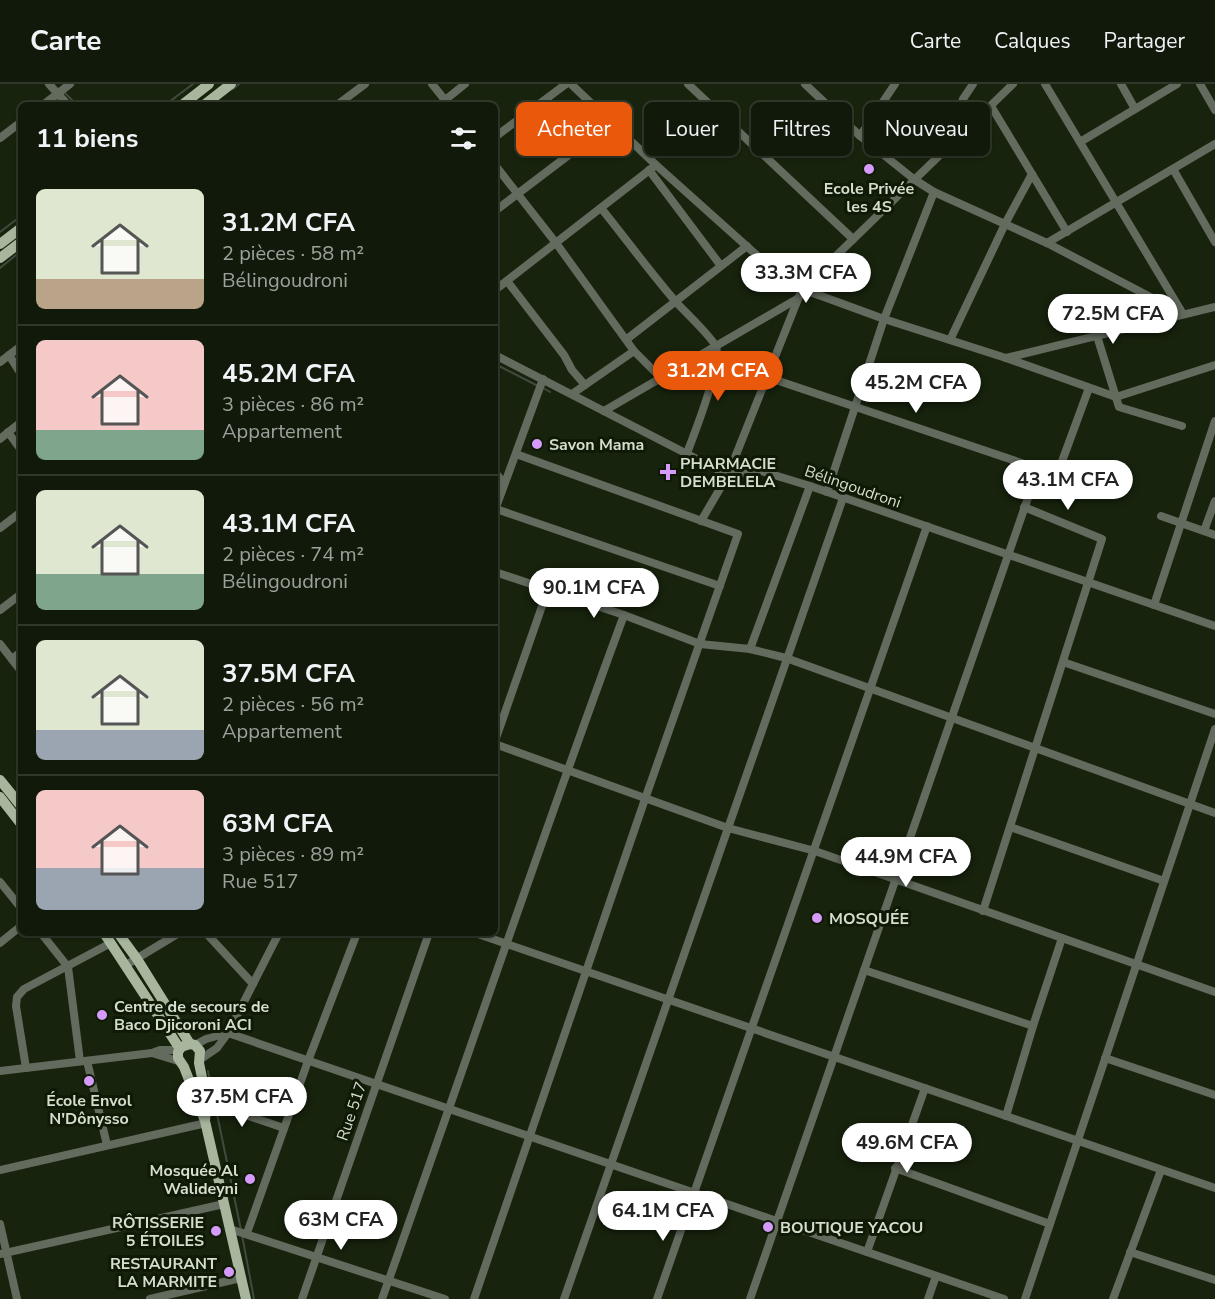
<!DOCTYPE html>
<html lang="fr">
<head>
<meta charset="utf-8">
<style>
	body { margin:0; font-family:"Nunito Sans",sans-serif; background:#1e2718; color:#f1f3f6; height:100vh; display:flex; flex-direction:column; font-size:22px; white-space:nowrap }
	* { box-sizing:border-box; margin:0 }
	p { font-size:20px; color:#9ca19c }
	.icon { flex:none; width:33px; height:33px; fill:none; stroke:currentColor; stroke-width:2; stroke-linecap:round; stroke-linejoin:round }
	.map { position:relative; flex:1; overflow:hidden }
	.panel { position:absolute; left:18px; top:18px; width:480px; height:834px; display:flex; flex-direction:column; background:#111a0a; border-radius:9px; box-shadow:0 2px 4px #0004,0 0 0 2px #30382b }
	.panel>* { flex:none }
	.banner { position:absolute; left:516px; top:18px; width:570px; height:54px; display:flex; gap:12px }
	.price { position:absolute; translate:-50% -51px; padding:0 14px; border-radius:21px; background:#fff; color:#222; font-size:20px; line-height:39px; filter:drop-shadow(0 2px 3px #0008) }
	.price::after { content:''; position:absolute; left:50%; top:36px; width:18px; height:14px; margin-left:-9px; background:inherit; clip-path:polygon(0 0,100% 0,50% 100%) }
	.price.current { background:#ea580c; color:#fff }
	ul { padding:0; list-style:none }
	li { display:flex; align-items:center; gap:18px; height:150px; padding:0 18px }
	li+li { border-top:2px solid #30382b }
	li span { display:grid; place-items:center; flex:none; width:168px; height:120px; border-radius:9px; color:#555 }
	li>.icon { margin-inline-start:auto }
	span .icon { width:72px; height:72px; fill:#fffc; stroke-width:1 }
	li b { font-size:26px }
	h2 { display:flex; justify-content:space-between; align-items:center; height:72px; padding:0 18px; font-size:26px }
	.tag { padding:0 21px; border-radius:9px; background:#111a0a; box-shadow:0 2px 4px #0004,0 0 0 2px #30382b; font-size:21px; line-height:54px }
	.tag.current { background:#ea580c; color:#fff }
	header { display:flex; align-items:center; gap:36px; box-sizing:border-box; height:84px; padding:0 30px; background:#111a0a; border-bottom:2px solid #30382b }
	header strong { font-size:28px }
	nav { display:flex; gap:33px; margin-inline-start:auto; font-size:21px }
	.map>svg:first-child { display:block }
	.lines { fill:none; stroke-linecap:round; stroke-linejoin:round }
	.stream { stroke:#414a3e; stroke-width:2 }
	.minor { stroke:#636a5e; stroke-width:8 }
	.major { stroke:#a8b69e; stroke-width:10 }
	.poi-dot { fill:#d69bfa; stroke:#0e1a05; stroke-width:2 }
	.labels { text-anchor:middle; stroke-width:6; stroke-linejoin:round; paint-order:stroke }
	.poi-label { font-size:16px; font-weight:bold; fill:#d4ddce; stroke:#0e1a05; text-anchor:start }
	.street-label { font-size:16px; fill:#d4ddce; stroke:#0e1a05 }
</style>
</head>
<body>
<header>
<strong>Carte</strong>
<nav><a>Carte</a><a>Calques</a><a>Partager</a></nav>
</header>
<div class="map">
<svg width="1215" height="1215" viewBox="0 0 1215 1215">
	<rect width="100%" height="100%" fill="#17230d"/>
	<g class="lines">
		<g class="stream">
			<path d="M233,5L239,0"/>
			<path d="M64,8L77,21"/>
			<path d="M165,21L193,0"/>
			<path d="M0,148L21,132"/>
			<path d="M0,184L21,167"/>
			<path d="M495,280L538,302"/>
			<path d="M543,304L550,308"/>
			<path d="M208,987L214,1017"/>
			<path d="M216,1025L241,1146"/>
			<path d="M242,1151L254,1215"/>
		</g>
		<g class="minor">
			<path d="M49,0L68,21"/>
			<path d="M432,0L449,21"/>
			<path d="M571,0L656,81L780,192L802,205L884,235L1006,274L1116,313L1215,281"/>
			<path d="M688,0L853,155"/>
			<path d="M805,0L860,52L915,96L934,108L1047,159L1183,230"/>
			<path d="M1045,0L1183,230"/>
			<path d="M1121,0L1135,25"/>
			<path d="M1200,0L1215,26"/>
			<path d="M43,21L70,0"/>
			<path d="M337,21L365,0"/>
			<path d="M439,21L465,0"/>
			<path d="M991,22L1067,148"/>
			<path d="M860,52L895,0"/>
			<path d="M495,53L566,0"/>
			<path d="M0,54L21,38"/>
			<path d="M1080,58L1177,0"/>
			<path d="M949,60L963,15L973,0"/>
			<path d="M495,81L556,159L634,267L661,294"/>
			<path d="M1173,85L1215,158"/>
			<path d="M649,86L721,182"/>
			<path d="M601,124C626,155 650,188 676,218C684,227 713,254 716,263C722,279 694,351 687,369"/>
			<path d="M495,127L611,39"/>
			<path d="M1047,159L1215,60"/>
			<path d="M507,197L564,271L572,286L585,301"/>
			<path d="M495,206L656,81"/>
			<path d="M1097,252L1119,323L1182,342"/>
			<path d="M627,255L747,162"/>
			<path d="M950,256L1005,140L1032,90"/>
			<path d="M9,271L21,290"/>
			<path d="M495,271L728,391L761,387L810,402L1215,542"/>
			<path d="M1006,274L1215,223"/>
			<path d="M0,278L21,262"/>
			<path d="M767,293L1057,391L1089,304"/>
			<path d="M572,310L634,267"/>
			<path d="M604,327L797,215"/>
			<path d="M8,348L21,366"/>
			<path d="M0,355L21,338"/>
			<path d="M495,388L504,400"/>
			<path d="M827,408L884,235L934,108"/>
			<path d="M496,425L720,502"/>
			<path d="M495,426L543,295"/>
			<path d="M1161,432L1215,451"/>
			<path d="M701,437L728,391L802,205L1013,0"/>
			<path d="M0,444L21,428"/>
			<path d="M1204,447L1215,417"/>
			<path d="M495,488L624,531L700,560L750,565L786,574L1215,729"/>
			<path d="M1154,521L1215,337"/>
			<path d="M0,526L21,510"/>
			<path d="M0,560L21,587"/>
			<path d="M750,565L810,402"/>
			<path d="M12,575L21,568"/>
			<path d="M1063,578L1215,630"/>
			<path d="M495,657L548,505"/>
			<path d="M495,660L728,744L815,767L1215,908"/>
			<path d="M1010,743L1164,797"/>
			<path d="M0,798L21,824"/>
			<path d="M983,827L1102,455L1024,423"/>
			<path d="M41,849L68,883L80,977"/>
			<path d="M206,849L253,900"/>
			<path d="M279,849L228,949L1004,1215"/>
			<path d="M475,849L1215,1104"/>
			<path d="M0,859L21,842"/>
			<path d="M126,881L179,849"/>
			<path d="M864,886L1033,942"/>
			<path d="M195,961L206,955L228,949L217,964L201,975"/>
			<path d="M152,969L178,977"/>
			<path d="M1105,974L1215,1011"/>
			<path d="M87,977L107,1061"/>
			<path d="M26,984L16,922L17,913L24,905L111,859"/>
			<path d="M0,987L152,969L160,966H179"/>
			<path d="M207,1018L284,1044"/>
			<path d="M1006,1032L1033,942L1062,854"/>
			<path d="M895,1084L1050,1140"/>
			<path d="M0,1086L206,1039"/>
			<path d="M0,1140L17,1215"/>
			<path d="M230,1145L445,1215"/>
			<path d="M247,1149L308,977L357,849"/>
			<path d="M867,1168L925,1004"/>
			<path d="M1130,1168L1215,1196"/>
			<path d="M0,1170L224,1120"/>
			<path d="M150,1215L241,1194"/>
			<path d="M302,1215L429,849"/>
			<path d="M382,1215C463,987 540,758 624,531"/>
			<path d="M474,1215L645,715L738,450L516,370"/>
			<path d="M564,1215L843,414"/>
			<path d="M657,1215L927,442"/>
			<path d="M750,1215L1038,385"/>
			<path d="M928,1215L936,1192"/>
			<path d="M1025,1215L1215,645"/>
			<path d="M1113,1215L1161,1086"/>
		</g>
		<g class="major">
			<path d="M182,21L209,0"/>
			<path d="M204,21L231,0"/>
			<path d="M0,160L21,144"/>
			<path d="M0,174L21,158"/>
			<path d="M0,696L21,722"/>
			<path d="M0,713L21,740"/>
			<path d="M104,849L180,965"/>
			<path d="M118,849L137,875L190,960L195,961L200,967L199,979L207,1018L205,1036"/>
			<path d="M190,960L181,963L178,968V974L184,983L205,1037L246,1215"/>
		</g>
	</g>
	<g class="poi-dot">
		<circle cx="869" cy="85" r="6"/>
		<circle cx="537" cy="360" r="6"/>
		<path d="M665 379h6v6h6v6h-6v6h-6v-6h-6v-6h6z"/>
		<circle cx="817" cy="834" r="6"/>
		<circle cx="102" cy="931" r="6"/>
		<circle cx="89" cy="997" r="6"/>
		<circle cx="250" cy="1095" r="6"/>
		<circle cx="768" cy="1143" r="6"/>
		<circle cx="216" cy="1147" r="6"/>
		<circle cx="229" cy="1188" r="6"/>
	</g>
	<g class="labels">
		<g class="poi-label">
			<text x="869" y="110" text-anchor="middle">Ecole Privée<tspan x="869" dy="18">les 4S</tspan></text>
			<text x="549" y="366">Savon Mama</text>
			<text x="680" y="385">PHARMACIE<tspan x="680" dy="18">DEMBELELA</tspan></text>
			<text x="829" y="840">MOSQUÉE</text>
			<text x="114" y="928">Centre de secours de<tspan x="114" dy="18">Baco Djicoroni ACI</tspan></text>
			<text x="89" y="1022" text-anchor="middle">École Envol<tspan x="89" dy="18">N'Dônysso</tspan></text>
			<text x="238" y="1092" text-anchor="end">Mosquée Al<tspan x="238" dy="18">Walideyni</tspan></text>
			<text x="204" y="1144" text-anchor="end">RÔTISSERIE<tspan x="204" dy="18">5 ÉTOILES</tspan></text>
			<text x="780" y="1149">BOUTIQUE YACOU</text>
			<text x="217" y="1185" text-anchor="end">RESTAURANT<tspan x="217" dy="18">LA MARMITE</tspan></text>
		</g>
		<g class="street-label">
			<text transform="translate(853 402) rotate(19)" y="6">Bélingoudroni</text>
			<text transform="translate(351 1027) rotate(-71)" y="6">Rue 517</text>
		</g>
	</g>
</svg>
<b class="price" style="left:806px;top:220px">33.3M CFA</b>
<b class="price" style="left:1113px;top:261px">72.5M CFA</b>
<b class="price current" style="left:718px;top:318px">31.2M CFA</b>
<b class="price" style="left:916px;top:330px">45.2M CFA</b>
<b class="price" style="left:1068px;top:427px">43.1M CFA</b>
<b class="price" style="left:594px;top:535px">90.1M CFA</b>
<b class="price" style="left:906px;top:804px">44.9M CFA</b>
<b class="price" style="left:242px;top:1044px">37.5M CFA</b>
<b class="price" style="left:907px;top:1090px">49.6M CFA</b>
<b class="price" style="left:663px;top:1158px">64.1M CFA</b>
<b class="price" style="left:341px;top:1167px">63M CFA</b>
<div class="banner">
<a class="tag current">Acheter</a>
<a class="tag">Louer</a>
<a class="tag">Filtres</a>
<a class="tag">Nouveau</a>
</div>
<section class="panel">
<h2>11 biens<svg class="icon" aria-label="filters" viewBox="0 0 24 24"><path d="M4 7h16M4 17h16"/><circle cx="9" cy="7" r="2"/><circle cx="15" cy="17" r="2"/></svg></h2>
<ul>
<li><span style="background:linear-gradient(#dfe7d0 75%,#b9a48a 0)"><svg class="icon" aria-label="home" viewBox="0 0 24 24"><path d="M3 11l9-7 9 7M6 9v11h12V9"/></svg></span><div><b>31.2M CFA</b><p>2 pièces · 58 m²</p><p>Bélingoudroni</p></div></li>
<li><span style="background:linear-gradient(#f6c9c9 75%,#7fa58c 0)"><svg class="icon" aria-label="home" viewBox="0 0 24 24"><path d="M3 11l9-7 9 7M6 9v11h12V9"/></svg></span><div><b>45.2M CFA</b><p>3 pièces · 86 m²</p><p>Appartement</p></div></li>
<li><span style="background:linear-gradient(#dfe7d0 70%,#7fa58c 0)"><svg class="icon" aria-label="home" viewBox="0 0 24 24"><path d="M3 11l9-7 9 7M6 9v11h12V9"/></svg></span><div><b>43.1M CFA</b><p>2 pièces · 74 m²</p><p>Bélingoudroni</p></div></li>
<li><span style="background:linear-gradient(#dfe7d0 75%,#9aa5b1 0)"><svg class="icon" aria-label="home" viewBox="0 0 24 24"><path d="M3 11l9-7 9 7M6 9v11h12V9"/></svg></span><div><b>37.5M CFA</b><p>2 pièces · 56 m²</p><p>Appartement</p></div></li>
<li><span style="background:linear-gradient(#f6c9c9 65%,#9aa5b1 0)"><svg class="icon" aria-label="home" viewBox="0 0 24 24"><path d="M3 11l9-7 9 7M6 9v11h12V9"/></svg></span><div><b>63M CFA</b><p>3 pièces · 89 m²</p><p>Rue 517</p></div></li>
</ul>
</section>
</div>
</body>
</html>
